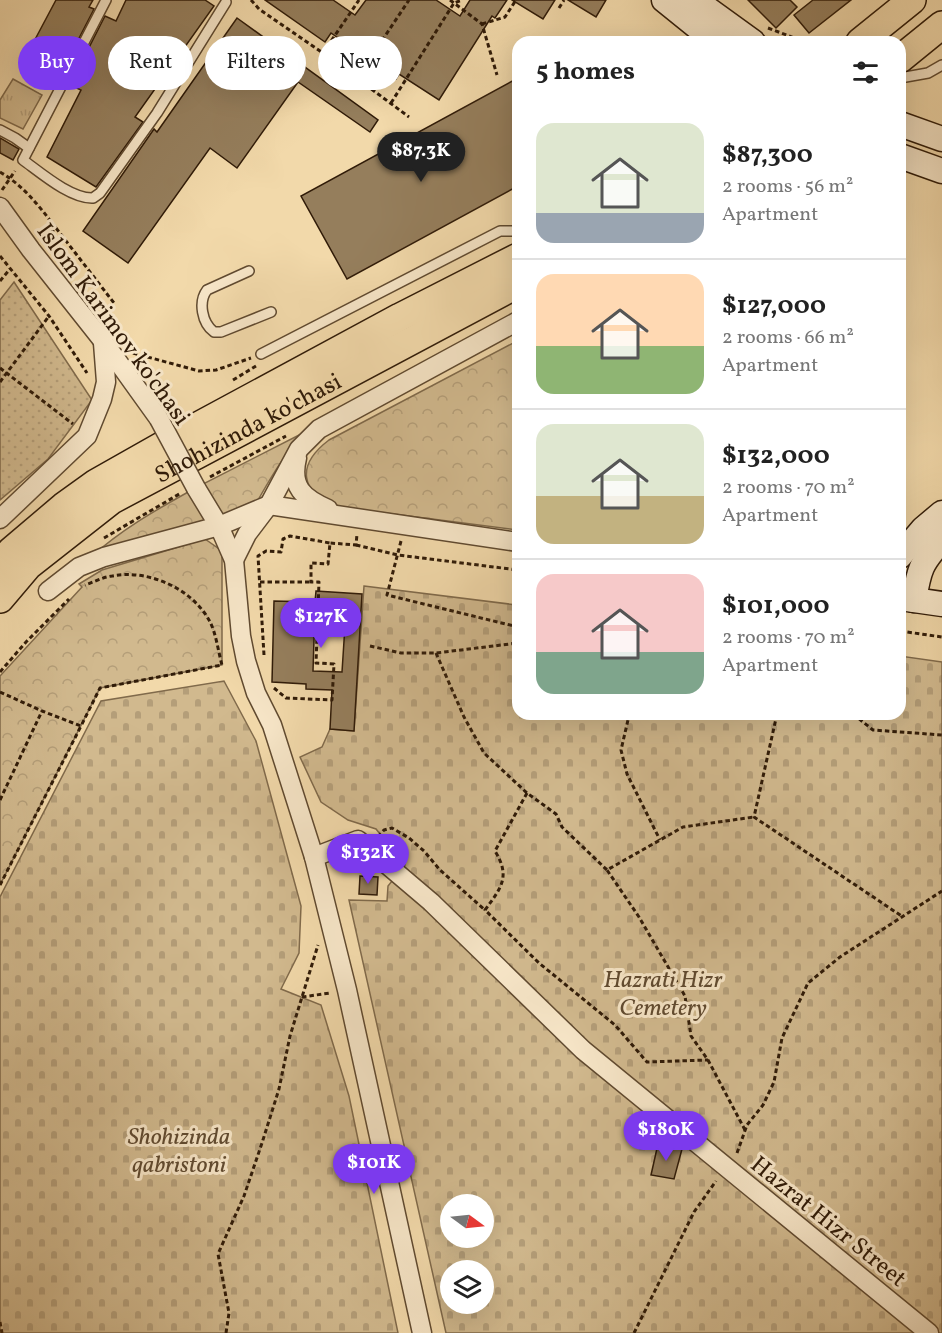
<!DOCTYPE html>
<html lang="en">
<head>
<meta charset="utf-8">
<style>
	body { margin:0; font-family:Vollkorn,serif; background:#f6f6f6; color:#222; height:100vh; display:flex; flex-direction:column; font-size:22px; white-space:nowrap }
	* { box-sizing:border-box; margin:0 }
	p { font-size:20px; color:#767676 }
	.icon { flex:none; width:33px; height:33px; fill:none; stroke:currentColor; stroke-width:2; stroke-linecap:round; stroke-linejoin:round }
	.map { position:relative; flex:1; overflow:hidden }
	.drawer { position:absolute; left:512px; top:36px; width:394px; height:684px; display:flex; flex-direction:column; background:#fff; border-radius:18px; box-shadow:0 6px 24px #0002 }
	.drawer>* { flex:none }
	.hud { position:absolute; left:18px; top:36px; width:404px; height:54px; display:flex; gap:12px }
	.needle { width:39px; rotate:105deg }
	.controls { position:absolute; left:440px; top:1194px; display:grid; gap:12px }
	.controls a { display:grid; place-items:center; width:54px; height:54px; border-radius:50%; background:#fff; box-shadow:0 6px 24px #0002; font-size:30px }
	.price { position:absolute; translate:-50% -51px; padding:0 14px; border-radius:21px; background:#7c3aed; color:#fff; font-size:20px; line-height:39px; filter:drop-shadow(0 2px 3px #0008) }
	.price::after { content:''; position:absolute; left:50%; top:36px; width:18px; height:14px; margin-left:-9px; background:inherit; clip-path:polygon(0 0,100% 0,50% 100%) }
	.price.on { background:#222; color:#fff }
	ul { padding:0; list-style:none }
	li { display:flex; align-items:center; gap:18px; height:150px; padding:0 24px }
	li+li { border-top:2px solid #e0e0e0 }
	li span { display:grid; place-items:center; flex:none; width:168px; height:120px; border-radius:18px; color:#555 }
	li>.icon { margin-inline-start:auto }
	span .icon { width:72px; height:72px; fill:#fffc; stroke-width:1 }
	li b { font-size:26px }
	h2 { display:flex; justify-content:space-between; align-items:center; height:72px; padding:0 24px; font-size:26px }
	.chip { padding:0 21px; border-radius:27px; background:#fff; box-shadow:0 6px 24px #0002; font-size:21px; line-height:54px }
	.chip.on { background:#7c3aed; color:#fff }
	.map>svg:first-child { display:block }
	.grass { fill:url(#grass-tufts); stroke:#806a4b; stroke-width:1.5 }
	.forest { fill:url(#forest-crowns); stroke:#806a4b; stroke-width:1.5 }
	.cemetery { fill:url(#cemetery-stones); stroke:#806a4b; stroke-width:1.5; fill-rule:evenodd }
	.park { fill:url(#park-dots); stroke:#806a4b; stroke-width:1.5 }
	.building { fill:#957e5c; stroke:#301b08; stroke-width:1.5; fill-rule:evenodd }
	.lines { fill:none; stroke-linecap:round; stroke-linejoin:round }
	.lane-casing { stroke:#604a30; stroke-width:12 }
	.street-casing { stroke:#604a30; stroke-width:21 }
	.secondary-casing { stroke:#301b08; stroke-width:27 }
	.primary-casing { stroke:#301b08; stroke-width:30 }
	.path { stroke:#301b08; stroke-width:3; stroke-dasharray:4.5 3; stroke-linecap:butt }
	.lane { stroke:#f7e6c8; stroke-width:9 }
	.street { stroke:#f7e6c8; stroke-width:18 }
	.secondary { stroke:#f7e6c8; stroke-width:24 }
	.primary { stroke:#f2d9aa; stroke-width:27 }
	.street-bridge-casing { stroke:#604a30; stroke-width:21; stroke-linecap:butt }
	.street-bridge { stroke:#f7e6c8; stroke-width:18 }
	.labels { text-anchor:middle; stroke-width:6; stroke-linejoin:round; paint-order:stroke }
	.street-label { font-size:24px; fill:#301b08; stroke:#f7e6c8 }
	.park-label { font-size:24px; font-style:italic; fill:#604a30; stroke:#f7e6c8 }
</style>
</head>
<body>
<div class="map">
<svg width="942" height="1333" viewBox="0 0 942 1333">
	<defs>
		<pattern id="grass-tufts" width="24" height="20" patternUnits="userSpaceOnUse" patternTransform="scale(1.5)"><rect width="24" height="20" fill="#d1b98e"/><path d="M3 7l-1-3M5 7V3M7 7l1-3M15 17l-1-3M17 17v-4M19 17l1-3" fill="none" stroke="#b49e79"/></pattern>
		<pattern id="forest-crowns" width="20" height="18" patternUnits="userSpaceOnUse" patternTransform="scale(1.5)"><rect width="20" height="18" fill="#d1b98e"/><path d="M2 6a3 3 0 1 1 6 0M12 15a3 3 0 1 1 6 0" fill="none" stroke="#b49e79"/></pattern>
		<pattern id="cemetery-stones" width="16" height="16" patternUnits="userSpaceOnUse" patternTransform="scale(1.5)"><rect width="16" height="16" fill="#d1b98e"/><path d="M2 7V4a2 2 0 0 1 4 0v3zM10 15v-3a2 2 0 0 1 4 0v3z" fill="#b49e79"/></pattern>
		<pattern id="park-dots" width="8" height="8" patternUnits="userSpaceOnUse" patternTransform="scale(1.5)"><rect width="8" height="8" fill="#d1b98e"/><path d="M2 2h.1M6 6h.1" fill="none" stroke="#b49e79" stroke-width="1.8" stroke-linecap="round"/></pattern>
	</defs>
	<rect width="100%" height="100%" fill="#f2d9aa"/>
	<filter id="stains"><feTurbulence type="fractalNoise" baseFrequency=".00333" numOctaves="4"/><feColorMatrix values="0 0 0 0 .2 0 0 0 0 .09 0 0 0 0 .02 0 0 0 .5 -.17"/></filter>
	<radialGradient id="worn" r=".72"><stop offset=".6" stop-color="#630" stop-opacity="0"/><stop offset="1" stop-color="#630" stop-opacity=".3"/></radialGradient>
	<path class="grass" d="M13,79L42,95L23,129L0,118V100Z"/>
	<g class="forest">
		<path d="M517,341V530L339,507C299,493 296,465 329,440Z"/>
		<path d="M307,431C284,453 270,479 254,507L220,520L203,484Z"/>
		<path d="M190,491L206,522L91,557C121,530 154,511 190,491Z"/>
		<path d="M205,539L222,551V665L100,688L0,885V676L82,587L79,584L102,570Z"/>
	</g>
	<g class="cemetery">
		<path d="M364,586L517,605L518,714H900V656L942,662V1333H446L349,900L387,901L388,886L405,865L376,829L348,820L321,802L300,757L322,747L330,729L354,731ZM450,1204H483V1238H450ZM450,1270H483V1304H450Z"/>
		<path d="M224,681L256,741L301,906L299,953L281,989L321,1005L349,1096L398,1333H0V897L101,701Z"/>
	</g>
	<path class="park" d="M14,282L92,400L48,459L0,500V300Z"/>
	<g class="building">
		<path d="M56,0H93L89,7L94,9L58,79L51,75L46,85L28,75L33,66L23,62Z"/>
		<path d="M126,0H205L214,6L135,117L143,122L96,187L47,157L81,90L70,85L105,16L116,21Z"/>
		<path d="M265,0H333L355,15L366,0H436L460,16L470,0H507L495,18L492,16L439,100L399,74L396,79L331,33L325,42Z"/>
		<path d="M512,0H555L543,19Z"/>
		<path d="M568,0H606L596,17Z"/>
		<path d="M748,0H790L797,7L776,28Z"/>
		<path d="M813,0H851L809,33L794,15Z"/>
		<path d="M237,18L378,120L370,132L298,82L237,168L210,148L128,263L83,231L154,129L157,132Z"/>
		<path d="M518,78V186L347,279L301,196Z"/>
		<path d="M0,138L19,149L13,160L0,153Z"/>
		<path d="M316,591L362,594L354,731L330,729L332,690L306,689V684L272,682L274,601L315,602ZM315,608L346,610L342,672L313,671Z"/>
		<path d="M360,876L378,877L377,895L359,894Z"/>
		<path d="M658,1144L682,1149L674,1179L651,1175Z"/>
	</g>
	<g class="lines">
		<defs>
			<g id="lane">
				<path d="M106,0L23,160C41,173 71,199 93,198L100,193L157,113L226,2"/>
				<path d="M900,78L928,73L942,65"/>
				<path d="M0,130L15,138L29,148"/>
				<path d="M249,271L207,290C198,302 202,323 214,332H221L271,312"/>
				<path d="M261,354L500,231H518"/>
			</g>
			<g id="street">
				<path d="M0,207L31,250L103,341L159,419"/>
				<path d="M297,458C290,487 303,498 328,509"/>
				<path d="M196,488L219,526L234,560L241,636L246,661L256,693L272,725L314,857L347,990L422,1333"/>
				<path d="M0,519L87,436L102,399L106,382L103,343"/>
				<path d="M234,560L247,534L269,505L299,449L319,429L518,321"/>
				<path d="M48,591L79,567L104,557L219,526L269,505L518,542"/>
				<path d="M314,857L358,840L431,902L583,1050L929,1333"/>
			</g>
			<g id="secondary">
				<path d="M664,0L716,42"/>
				<path d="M695,0L753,42"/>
				<path d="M900,124L942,139"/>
				<path d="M900,156L942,171"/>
				<path d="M900,556L923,529L942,513"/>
				<path d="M900,598L942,604"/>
				<path d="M914,600C919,569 921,563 942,540"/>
			</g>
			<g id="primary">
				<path d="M860,42L912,0"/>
				<path d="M900,59L942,25"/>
				<path d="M0,565L11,551L64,506L96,483L172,440L400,317L518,257"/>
				<path id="s1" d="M0,599L28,566L112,500L518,284"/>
			</g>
		</defs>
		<use href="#lane" class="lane-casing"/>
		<use href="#street" class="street-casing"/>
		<use href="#secondary" class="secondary-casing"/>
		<use href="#primary" class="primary-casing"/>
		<g class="path">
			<path d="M251,0L259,9L323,53L409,117"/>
			<path d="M450,0L482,24L497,75"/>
			<path d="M559,8L564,0"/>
			<path d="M482,24L505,17L516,0"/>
			<path d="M768,28L805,42"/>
			<path d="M323,53L359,0"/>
			<path d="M357,78L409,0"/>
			<path d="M391,103L454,3L462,0"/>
			<path d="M0,172C24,186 39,206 56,228L43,239"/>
			<path d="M2,190L15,171"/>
			<path d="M56,228L114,303L101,313"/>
			<path d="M0,256L49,316L87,373"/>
			<path d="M0,281L10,269"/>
			<path d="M133,353L199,371L216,370L251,358"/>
			<path d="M0,368L73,424"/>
			<path d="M233,380L256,366"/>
			<path d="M0,382L49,316"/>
			<path d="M210,477L286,436"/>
			<path d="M104,538L181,493"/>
			<path d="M401,541L387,595L518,627"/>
			<path d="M356,545L398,555L518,570"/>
			<path d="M260,582H311"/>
			<path d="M900,631L942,637"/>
			<path d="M370,646L401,653H436L518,643"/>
			<path d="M436,653L464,717L484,753L527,793L556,814L562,827L607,870"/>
			<path d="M264,655L258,556L266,551L281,552L283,539L290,536L330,543"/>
			<path d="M0,672L26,642L69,599"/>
			<path d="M274,688L286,698L332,700L334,664L316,663L319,582H311V563L328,564L330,543L356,545L357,534"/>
			<path d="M0,692L42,711L81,726L100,688L222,665C218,651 216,632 209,620C191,588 148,569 112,576C103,577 94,582 85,585"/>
			<path d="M624,714L628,720L621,750L627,774L660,840"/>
			<path d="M777,714L754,817L903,917"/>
			<path d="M853,714L873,730L942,735"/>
			<path d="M527,793L495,851C511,877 501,888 485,910L539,963L615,1025L647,1062L708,1060"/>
			<path d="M0,800L42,711"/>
			<path d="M378,837L384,830L392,828L409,838L424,851L440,870L485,910"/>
			<path d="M0,885L81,726"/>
			<path d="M302,997L330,993"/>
			<path d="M745,1130L708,1060L691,1036L685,996L639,917L607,870L683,827L754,817"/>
			<path d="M737,1153L747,1125L763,1105L774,1082L782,1038L808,983L840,957L942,891"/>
			<path d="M0,1322L2,1333"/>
			<path d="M226,1333L229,1313L218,1254L244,1196L262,1143L279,1089L290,1036L318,945"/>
			<path d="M634,1333L694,1212L716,1181"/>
		</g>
		<use href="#lane" class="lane"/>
		<use href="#street" class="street"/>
		<use href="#secondary" class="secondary"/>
		<use href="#primary" class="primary"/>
		<defs>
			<path id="street-bridge" d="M159,419L196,488"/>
		</defs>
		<use href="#street-bridge" class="street-bridge-casing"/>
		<use href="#street-bridge" class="street-bridge"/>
	</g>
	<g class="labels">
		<g class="street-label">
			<text transform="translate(114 324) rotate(54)" y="8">Islom Karimov ko'chasi</text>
			<text dy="8" stroke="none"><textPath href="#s1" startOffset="304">Shohizinda ko'chasi</textPath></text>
			<text transform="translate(829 1221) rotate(39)" y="8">Hazrat Hizr Street</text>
		</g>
		<g class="park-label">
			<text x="663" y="987">Hazrati Hizr<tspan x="663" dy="28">Cemetery</tspan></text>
			<text x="179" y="1144">Shohizinda<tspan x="179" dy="28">qabristoni</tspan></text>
		</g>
	</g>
	<rect width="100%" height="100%" filter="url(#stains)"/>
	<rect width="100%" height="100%" fill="url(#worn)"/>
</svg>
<div class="controls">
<a><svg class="needle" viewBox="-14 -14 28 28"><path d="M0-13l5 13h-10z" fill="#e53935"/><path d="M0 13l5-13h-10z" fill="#767676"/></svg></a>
<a><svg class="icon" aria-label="layers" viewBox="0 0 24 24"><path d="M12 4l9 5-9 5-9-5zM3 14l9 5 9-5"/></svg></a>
</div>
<b class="price on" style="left:421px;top:183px">$87.3K</b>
<b class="price" style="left:321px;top:649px">$127K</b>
<b class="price" style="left:368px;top:885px">$132K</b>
<b class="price" style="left:666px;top:1162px">$180K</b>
<b class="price" style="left:374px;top:1195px">$101K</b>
<div class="hud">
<a class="chip on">Buy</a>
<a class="chip">Rent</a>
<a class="chip">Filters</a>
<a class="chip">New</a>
</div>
<section class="drawer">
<h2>5 homes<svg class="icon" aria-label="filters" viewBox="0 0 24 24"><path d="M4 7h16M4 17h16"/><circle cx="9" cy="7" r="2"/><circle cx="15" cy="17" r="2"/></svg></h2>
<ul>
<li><span style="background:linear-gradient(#dfe7d0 75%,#9aa5b1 0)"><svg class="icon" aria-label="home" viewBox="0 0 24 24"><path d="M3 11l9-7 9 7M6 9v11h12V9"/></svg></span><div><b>$87,300</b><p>2 rooms · 56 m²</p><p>Apartment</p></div></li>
<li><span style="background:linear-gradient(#ffd9b3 60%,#8fb573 0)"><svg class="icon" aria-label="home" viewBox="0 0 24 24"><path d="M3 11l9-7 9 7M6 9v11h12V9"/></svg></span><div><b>$127,000</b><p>2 rooms · 66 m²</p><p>Apartment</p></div></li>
<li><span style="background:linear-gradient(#dfe7d0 60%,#c2b280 0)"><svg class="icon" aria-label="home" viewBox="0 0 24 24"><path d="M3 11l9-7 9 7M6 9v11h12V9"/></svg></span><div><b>$132,000</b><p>2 rooms · 70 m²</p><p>Apartment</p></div></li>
<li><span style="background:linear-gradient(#f6c9c9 65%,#7fa58c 0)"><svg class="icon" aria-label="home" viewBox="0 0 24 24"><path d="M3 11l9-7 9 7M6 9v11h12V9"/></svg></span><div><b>$101,000</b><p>2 rooms · 70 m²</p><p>Apartment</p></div></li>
</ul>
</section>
</div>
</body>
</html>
